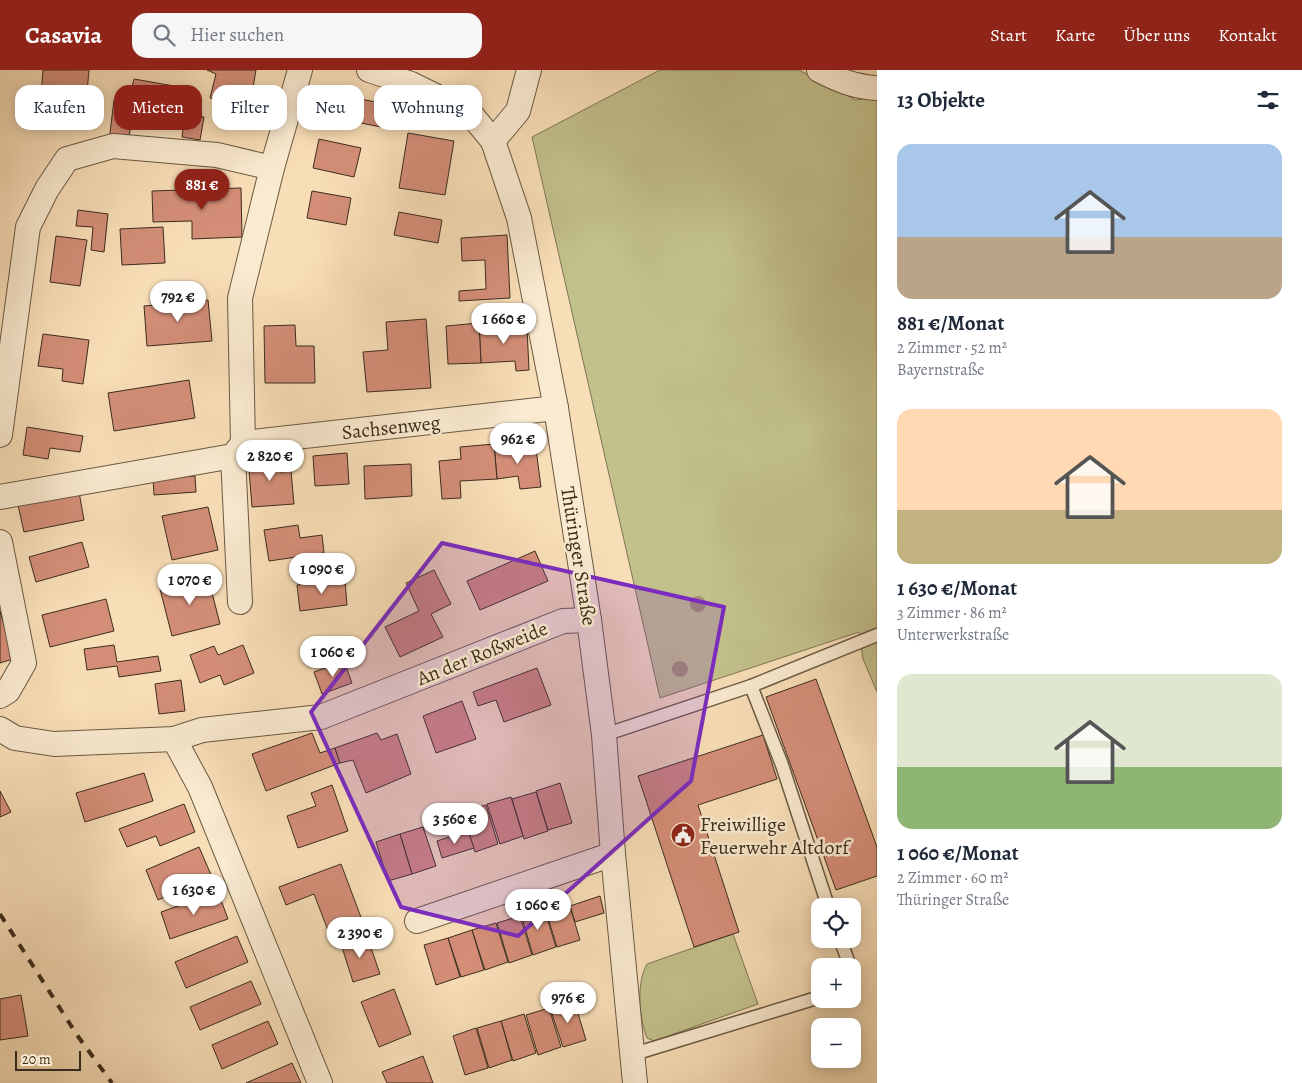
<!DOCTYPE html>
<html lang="de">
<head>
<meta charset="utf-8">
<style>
	body { margin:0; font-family:Alegreya,serif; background:#f6f6f7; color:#1f2937; height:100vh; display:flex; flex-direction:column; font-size:19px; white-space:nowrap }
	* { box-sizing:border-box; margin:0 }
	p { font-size:16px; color:#747a83 }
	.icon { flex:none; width:28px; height:28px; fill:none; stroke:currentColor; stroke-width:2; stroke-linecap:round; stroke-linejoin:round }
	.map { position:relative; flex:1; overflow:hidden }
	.drawer { display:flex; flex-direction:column; background:#fff; width:425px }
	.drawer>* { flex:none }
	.hud { position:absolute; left:15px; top:15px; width:475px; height:45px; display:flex; gap:10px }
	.controls { position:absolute; left:811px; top:828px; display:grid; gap:10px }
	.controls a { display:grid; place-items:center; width:50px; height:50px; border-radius:10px; background:#fff; box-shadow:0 2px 12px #0003; font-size:25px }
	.scale { position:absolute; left:15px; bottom:12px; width:66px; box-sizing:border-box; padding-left:5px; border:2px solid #3b2d1d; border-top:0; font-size:14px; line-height:18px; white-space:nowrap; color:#3b2d1d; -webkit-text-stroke:4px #faead0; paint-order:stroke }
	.price { position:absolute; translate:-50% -42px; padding:0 11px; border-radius:18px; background:#fff; color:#222; font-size:16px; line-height:32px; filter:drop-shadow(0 1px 2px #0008) }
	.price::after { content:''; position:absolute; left:50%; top:30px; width:15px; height:11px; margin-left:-8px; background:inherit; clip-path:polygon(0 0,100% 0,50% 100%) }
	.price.active { background:#8f2418; color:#fff }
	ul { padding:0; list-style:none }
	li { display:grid; align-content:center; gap:10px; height:265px; padding:0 20px }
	li span { display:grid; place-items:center; height:155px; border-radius:15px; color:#555 }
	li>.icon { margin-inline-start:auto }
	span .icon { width:90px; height:90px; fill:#fffc; stroke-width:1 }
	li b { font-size:21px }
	h2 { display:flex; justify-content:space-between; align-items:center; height:60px; padding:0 20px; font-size:21px }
	.pill { padding:0 18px; border-radius:15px; background:#fff; box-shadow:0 2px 12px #0003; font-size:18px; line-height:45px }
	.pill.active { background:#8f2418; color:#fff }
	header { display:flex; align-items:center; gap:30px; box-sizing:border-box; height:70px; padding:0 25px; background:#8f2418; color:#fff }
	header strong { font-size:24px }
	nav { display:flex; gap:28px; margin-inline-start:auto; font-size:18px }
	.search { width:350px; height:45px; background:#f6f6f7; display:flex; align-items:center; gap:12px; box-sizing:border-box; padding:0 18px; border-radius:15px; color:#747a83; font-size:19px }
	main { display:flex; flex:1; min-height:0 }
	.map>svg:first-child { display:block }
	.green { fill:#c2c08b; stroke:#7e7654 }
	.building { fill:#d48e78; stroke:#3b2d1d }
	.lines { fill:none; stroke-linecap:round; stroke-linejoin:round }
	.lane-casing { stroke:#6a5944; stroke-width:15 }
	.street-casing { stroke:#6a5944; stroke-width:26 }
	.lane { stroke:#faead0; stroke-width:12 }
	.street { stroke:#faead0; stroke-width:24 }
	.rail { stroke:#3b2d1d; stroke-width:4; stroke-dasharray:9 9; stroke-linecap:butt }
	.tree { fill:#a39171 }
	.marked { fill:#7b2cbf; fill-opacity:0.2; stroke:#7b2cbf; stroke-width:4; stroke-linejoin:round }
	.labels { text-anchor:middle; stroke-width:5; stroke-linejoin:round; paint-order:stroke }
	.street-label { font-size:20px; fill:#3b2d1d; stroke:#faead0 }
	.poi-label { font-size:20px; fill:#3b2d1d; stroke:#faead0; text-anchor:start }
</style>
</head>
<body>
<header>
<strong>Casavia</strong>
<div class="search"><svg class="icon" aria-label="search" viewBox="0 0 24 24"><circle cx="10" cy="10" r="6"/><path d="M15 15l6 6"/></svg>Hier suchen</div>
<nav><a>Start</a><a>Karte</a><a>Über uns</a><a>Kontakt</a></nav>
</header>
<main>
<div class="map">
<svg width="877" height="1013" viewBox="0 0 877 1013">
	<rect width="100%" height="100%" fill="#f8deb7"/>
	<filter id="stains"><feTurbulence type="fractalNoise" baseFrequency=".004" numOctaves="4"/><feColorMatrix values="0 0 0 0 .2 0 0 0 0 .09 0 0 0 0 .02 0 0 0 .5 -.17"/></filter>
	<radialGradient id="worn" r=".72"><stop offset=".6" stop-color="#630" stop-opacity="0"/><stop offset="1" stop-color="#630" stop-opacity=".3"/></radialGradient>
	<g class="green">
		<path d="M660,0H799L856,30L877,26V622L863,589L859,562L660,628L532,67Z"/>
		<path d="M733,864L758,934L654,971L647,968C639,947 636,914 647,894Z"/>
	</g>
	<g class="building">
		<path d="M43,0H89L84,56L39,52Z"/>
		<path d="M207,0H256L250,35L210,28L216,4Z"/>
		<path d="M134,9L197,20L194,46L204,47L200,70L182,67L183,59L131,54L128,74L109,71L114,30L128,32Z"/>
		<path d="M345,26L391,35L386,58L341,49Z"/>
		<path d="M408,63L454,71L445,125L399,118Z"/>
		<path d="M319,69L361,78L354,107L313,98Z"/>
		<path d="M241,118L242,167L192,169V151L153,152L152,121Z"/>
		<path d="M312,121L351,128L346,155L307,148Z"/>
		<path d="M78,140L108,144L104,182L91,180L93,157L76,156Z"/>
		<path d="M399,142L442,150L438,173L394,165Z"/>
		<path d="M163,157L165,193L122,195L120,159Z"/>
		<path d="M507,165L510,228L459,231V221L486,219L485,190L462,191L461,168Z"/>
		<path d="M56,166L87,170L80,216L50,212Z"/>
		<path d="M208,230L212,271L147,276L144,236Z"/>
		<path d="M426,249L431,318L367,322L363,282L388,280L386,252Z"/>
		<path d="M505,251L506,259L527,258L529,300L516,301L515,291L481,293L479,253Z"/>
		<path d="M479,253L481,293L448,294L446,256Z"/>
		<path d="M295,255L296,276H314L315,313H265L264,256Z"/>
		<path d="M43,264L89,270L83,314L62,311L63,299L38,296Z"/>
		<path d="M189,310L195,348L114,361L108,323Z"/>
		<path d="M27,357L83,366L80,382L50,378L48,389L23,385Z"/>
		<path d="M517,373L518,381L536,379L541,417L520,419L518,406L497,409L494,374Z"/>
		<path d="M494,374L497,409L460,411L461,428L442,429L439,391L461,389L460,377Z"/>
		<path d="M347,383L349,414L315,416L313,386Z"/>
		<path d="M279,385L281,402L291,401L294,434L252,437L248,388Z"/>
		<path d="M411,394L412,426L365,429L364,396Z"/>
		<path d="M195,406L196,422L154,425L153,409Z"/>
		<path d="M79,422L84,450L24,462L18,435Z"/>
		<path d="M208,437L218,480L172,490L162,446Z"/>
		<path d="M298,455L300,468L322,465L324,483L269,491L264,460Z"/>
		<path d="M82,472L89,497L36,512L29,487Z"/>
		<path d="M535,481L548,511L480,540L467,511Z"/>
		<path d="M434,500L451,534L431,544L443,567L400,587L385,557L419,541L406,513Z"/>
		<path d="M208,507L220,554L172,566L160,519Z"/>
		<path d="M345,510L347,535L300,541L297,515Z"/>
		<path d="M106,529L114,561L50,577L42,545Z"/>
		<path d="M0,541L13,589L0,593Z"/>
		<path d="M114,575L117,592L158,586L161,601L119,607L117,596L87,600L84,579Z"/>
		<path d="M243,575L254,603L224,615L220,605L200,613L190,585L214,576L218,585Z"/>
		<path d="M344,591L352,613L322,624L314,602Z"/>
		<path d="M537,598L551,635L504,652L496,630L478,636L473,622Z"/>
		<path d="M816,609L877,777V806L836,820L766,627Z"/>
		<path d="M181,610L185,641L159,644L155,614Z"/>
		<path d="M462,631L476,669L436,683L423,646Z"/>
		<path d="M312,663L320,683L335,678L340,693L266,721L252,684Z"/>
		<path d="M377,663L381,670L397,664L411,704L366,723L353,690L340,693L335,678Z"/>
		<path d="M763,665L777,709L698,735L739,862L694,877L638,706Z"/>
		<path d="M144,703L153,731L85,752L76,723Z"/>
		<path d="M560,713L572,753L548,760L536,721Z"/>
		<path d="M332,715L348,761L298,778L287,746L316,736L311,723Z"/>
		<path d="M0,721L11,742L0,747Z"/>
		<path d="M536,722L548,761L524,769L512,729Z"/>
		<path d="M511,727L523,766L500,774L487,734Z"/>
		<path d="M184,734L195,762L160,776L156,766L127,777L119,759Z"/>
		<path d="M486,735L498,774L475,782L462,742Z"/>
		<path d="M423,757L436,796L412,804L400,764Z"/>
		<path d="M468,761L474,778L442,788L437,771Z"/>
		<path d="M400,764L412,804L388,811L376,772Z"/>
		<path d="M199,777L212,807L158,830L146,800Z"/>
		<path d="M341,794L362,850L329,863L314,824L286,835L279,817Z"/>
		<path d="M218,822L228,849L170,869L161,842Z"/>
		<path d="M600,826L604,843L575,852L570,836Z"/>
		<path d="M568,830L580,870L557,877L545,838Z"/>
		<path d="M544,838L556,877L533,885L521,845Z"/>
		<path d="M520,846L532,885L509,893L497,853Z"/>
		<path d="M496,853L508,892L485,900L472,860Z"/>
		<path d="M472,860L484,900L461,907L448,868Z"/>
		<path d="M237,866L248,892L186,918L175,892Z"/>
		<path d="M367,866L380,904L353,912L341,874Z"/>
		<path d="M448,868L460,907L436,915L424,875Z"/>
		<path d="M251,911L261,934L200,960L190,937Z"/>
		<path d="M394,919L411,964L379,977L361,932Z"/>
		<path d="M21,925L28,966L0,970V929Z"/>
		<path d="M574,930L586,970L563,977L550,938Z"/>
		<path d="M549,938L561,977L538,985L526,945Z"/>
		<path d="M524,944L536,983L513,991L501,951Z"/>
		<path d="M268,951L278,974L222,999L212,975Z"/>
		<path d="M501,951L512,990L489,998L477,958Z"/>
		<path d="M476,958L488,998L465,1005L453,966Z"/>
		<path d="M423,986L433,1013H387L382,1002Z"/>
		<path d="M292,993L301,1013H246Z"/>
	</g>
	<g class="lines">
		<defs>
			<g id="lane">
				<path d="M751,616L782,695L828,836"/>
				<path d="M604,665L751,616L877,565"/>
				<path d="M840,869L850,896"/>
				<path d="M634,984L820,927"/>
			</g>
			<g id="street">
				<path d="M369,0L411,14L470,43L493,71L519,148L556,338L589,550L604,665L613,784L635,1013"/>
				<path d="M819,0C838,10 855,17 877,18"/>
				<path d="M493,71L518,41L529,0"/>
				<path d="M0,365L28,157L47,119L67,89L113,76L217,85L272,98"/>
				<path d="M243,373L240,228L272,98L300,0"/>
				<path d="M233,386L240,532"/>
				<path d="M0,427L233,386L243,373L556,338"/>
				<path d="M0,472L24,593L8,621L0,626"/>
				<path d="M0,659L15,668L54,674L174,669L202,660L321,647L563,551L589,550"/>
				<path d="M174,669L200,717L320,1013"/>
				<path d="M417,851L613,784"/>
			</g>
		</defs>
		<use href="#lane" class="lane-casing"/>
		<use href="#street" class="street-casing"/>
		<use href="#lane" class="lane"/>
		<use href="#street" class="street"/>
		<path class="rail" d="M0,844L77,965L112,1013"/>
	</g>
	<g class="tree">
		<circle cx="698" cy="534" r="8"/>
		<circle cx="680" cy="599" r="8"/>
	</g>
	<path class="marked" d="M442,473L724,537L691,711L518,866L401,837L311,642Z"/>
	<defs>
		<symbol id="civic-disc" viewBox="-11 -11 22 22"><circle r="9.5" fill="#8f2418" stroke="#faead0"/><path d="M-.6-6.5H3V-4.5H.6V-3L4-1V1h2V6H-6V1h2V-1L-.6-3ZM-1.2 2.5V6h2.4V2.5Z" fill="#fff"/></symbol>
	</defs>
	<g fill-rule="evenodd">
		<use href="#civic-disc" x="669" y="751" width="28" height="28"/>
	</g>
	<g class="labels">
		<g class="street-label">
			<text transform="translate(391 357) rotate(-6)" y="7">Sachsenweg</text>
			<text transform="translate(579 486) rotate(81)" y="7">Thüringer Straße</text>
			<text transform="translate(482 583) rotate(-22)" y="7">An der Roßweide</text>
		</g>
		<g class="poi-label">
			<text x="700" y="761">Freiwillige<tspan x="700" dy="23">Feuerwehr Altdorf</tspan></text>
		</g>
	</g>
	<rect width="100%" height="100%" filter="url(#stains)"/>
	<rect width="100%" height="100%" fill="url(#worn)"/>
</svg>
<div class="controls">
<a><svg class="icon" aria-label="locate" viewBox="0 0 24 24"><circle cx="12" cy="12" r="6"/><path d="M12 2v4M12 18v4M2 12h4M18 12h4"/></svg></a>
<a>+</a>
<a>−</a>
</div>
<div class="scale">20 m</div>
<b class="price active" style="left:202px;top:141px">881 €</b>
<b class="price" style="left:178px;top:253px">792 €</b>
<b class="price" style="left:504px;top:275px">1 660 €</b>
<b class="price" style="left:518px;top:395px">962 €</b>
<b class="price" style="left:270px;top:412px">2 820 €</b>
<b class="price" style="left:322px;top:525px">1 090 €</b>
<b class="price" style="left:190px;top:536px">1 070 €</b>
<b class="price" style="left:333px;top:608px">1 060 €</b>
<b class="price" style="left:455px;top:775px">3 560 €</b>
<b class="price" style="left:194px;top:846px">1 630 €</b>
<b class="price" style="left:538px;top:861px">1 060 €</b>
<b class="price" style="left:360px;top:889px">2 390 €</b>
<b class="price" style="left:568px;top:954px">976 €</b>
<div class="hud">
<a class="pill">Kaufen</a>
<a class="pill active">Mieten</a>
<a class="pill">Filter</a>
<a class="pill">Neu</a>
<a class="pill">Wohnung</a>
</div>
</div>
<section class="drawer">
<h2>13 Objekte<svg class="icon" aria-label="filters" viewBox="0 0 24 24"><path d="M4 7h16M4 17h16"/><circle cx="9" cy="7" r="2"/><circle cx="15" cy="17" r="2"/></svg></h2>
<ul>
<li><span style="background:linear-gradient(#a9c7e8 60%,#b9a48a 0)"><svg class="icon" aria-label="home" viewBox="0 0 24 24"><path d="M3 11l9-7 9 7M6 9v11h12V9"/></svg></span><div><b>881 €/Monat</b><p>2 Zimmer · 52 m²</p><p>Bayernstraße</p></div></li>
<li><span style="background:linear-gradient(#ffd9b3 65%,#c2b280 0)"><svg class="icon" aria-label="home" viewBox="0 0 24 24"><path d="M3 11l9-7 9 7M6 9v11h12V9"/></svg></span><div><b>1 630 €/Monat</b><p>3 Zimmer · 86 m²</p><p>Unterwerkstraße</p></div></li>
<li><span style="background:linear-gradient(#dfe7d0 60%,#8fb573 0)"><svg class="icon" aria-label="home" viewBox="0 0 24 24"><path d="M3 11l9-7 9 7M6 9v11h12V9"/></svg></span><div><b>1 060 €/Monat</b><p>2 Zimmer · 60 m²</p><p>Thüringer Straße</p></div></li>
</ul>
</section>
</main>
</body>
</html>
